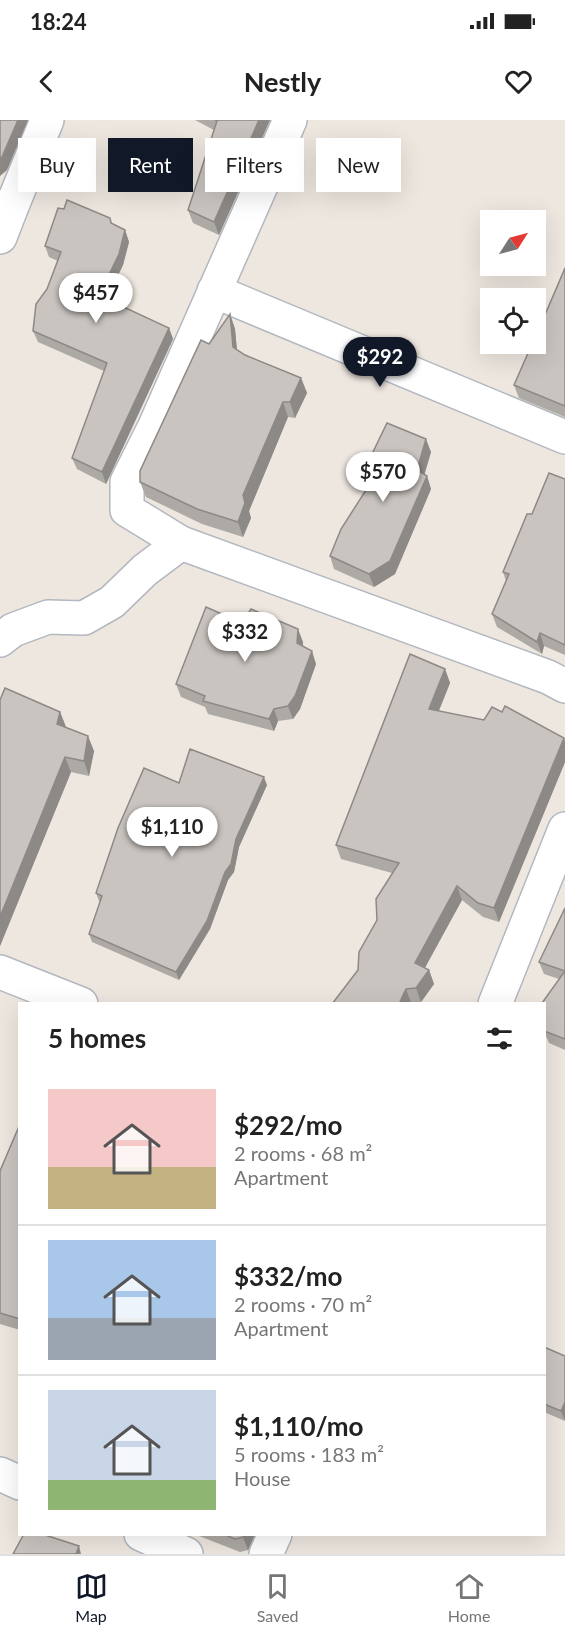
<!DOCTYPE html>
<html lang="en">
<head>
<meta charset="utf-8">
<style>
	body { margin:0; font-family:Lato,sans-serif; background:#f2f2f2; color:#222; height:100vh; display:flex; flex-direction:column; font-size:22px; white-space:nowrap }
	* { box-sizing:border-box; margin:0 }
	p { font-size:20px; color:#767676 }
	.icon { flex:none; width:33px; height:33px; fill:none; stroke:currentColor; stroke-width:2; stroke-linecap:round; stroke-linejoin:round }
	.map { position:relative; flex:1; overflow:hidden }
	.panel { position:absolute; left:18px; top:882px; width:528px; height:534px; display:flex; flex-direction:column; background:#fff; border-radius:0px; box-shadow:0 6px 24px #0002 }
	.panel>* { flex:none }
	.banner { position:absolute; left:18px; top:18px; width:530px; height:54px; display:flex; gap:12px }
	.needle { width:39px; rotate:54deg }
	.tools { position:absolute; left:480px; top:90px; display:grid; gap:12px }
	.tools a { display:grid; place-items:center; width:66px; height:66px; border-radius:0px; background:#fff; box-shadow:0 6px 24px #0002; font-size:30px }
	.price { position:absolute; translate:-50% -51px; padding:0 14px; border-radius:21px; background:#fff; color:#222; font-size:20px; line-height:39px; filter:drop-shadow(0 2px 3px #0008) }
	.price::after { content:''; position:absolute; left:50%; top:36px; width:18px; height:14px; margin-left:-9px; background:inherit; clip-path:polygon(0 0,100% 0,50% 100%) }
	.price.on { background:#111827; color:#fff }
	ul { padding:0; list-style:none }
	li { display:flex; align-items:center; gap:18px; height:150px; padding:0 30px }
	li+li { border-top:2px solid #e0e0e0 }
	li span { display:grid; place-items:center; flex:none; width:168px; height:120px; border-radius:0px; color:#555 }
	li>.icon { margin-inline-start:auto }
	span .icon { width:72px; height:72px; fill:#fffc; stroke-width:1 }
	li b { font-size:26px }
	h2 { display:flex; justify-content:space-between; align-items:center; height:72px; padding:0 30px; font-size:26px }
	.tag { padding:0 21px; border-radius:0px; background:#fff; box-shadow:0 6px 24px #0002; font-size:21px; line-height:54px }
	.tag.on { background:#111827; color:#fff }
	.status { display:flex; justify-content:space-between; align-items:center; height:42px; padding:0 30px; background:#fff; direction:ltr }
	.status svg { height:16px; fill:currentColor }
	header { display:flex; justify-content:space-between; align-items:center; height:78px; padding:0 30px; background:#fff; font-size:27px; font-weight:700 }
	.dock { display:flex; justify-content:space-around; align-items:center; height:84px; border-top:2px solid #e0e0e0; background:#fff; font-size:16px; color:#767676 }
	.dock a { display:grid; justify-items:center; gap:3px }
	.dock .on { color:#111827 }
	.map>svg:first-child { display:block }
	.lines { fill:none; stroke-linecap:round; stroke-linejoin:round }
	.minor-casing { stroke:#b3b7bf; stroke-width:36 }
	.minor { stroke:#fff; stroke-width:33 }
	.wall { fill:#ada9a4 }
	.shaded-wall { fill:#8d8986 }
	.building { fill:#c9c4bf; stroke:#8d8986; stroke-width:1.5 }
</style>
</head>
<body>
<div class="status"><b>18:24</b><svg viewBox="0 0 49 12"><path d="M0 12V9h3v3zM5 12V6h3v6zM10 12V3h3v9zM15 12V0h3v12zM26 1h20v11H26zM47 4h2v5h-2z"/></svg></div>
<header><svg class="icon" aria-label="back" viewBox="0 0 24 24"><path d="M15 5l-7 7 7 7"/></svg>Nestly<svg class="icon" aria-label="heart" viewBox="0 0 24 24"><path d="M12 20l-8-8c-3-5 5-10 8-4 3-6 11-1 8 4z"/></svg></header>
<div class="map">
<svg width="565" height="1434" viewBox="0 0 565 1434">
	<rect width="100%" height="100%" fill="#eee7e0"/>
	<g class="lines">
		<defs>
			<g id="minor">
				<path d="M290,0L155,306L127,362V390L181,423L548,557L565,566"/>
				<path d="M0,87L10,91L47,0"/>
				<path d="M0,117L10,91"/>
				<path d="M214,171L565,317"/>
				<path d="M0,520L13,510L48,497L84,498L112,482L145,450L181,423"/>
				<path d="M0,852L81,884"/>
				<path d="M495,884L565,709"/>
				<path d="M0,1354L20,1363"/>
				<path d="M141,1414L186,1434"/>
				<path d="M266,1434L275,1414"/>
			</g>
		</defs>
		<use href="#minor" class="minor-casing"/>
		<use href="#minor" class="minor"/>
	</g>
	<g class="wall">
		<path d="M195,0H270L219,115L193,103L188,90L214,10Z"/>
		<path d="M110,98L112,104L125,110L129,122L123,145L110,172L113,179L112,181L169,208L173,219L106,364L77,349L72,338L104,251L38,222L33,211L47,169L58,141L49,137L45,126Z"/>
		<path d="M565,148V297L519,278L514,265Z"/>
		<path d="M230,194L235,209L237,230L245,235L301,258L307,273L295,298L288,297L249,391L251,398L243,417L202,404L146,377L140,362L209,224Z"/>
		<path d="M431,332L424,355L427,356L431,369L395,454L374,467L334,449L330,436L368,367L376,344L372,334Z"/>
		<path d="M565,359V535L544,526L542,534L497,507L492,494L506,461L503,452L532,394Z"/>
		<path d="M242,503L303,522V526L316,544L300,589L293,599L278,601L274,611L208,594L205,587L181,577L176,564Z"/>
		<path d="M445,549L450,563L439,591L564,618L565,622V642L499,802L483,797L462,780L424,848L429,850L434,864L421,882L410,884L358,850L377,800L392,753L341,739L336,725Z"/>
		<path d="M0,580L60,592L66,607L94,631L89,656L71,652L0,826Z"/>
		<path d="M179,663L267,665L239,727L234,752L228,760L210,809L179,860L92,822L89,814L100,782L99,781L96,773Z"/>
		<path d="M565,788V930L549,923L544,911L559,859L544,854L539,842Z"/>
		<path d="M20,1004V1210L0,1204V1051Z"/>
		<path d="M544,1227L565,1301L544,1292Z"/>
		<path d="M194,1414H255L248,1430L240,1432Z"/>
	</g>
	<g class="shaded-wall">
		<path d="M18,0H28L7,50L0,56V39Z"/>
		<path d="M259,0H270L219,115L214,102Z"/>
		<path d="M125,110L129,122L123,145L110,172L113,179L108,189L104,178V165Z"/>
		<path d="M230,194L235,209L238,242L233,227Z"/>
		<path d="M169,208L173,219L106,364L102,352Z"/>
		<path d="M301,258L307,273L295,298L290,282Z"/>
		<path d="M283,282L288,297L249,391L251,398L243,417L238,402L243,375Z"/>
		<path d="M426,319L431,332L422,363L417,350Z"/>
		<path d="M427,356L431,369L395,454L374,467L369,454Z"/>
		<path d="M298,509L303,522L302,536L297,523Z"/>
		<path d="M540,513L544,526L542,534L537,522Z"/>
		<path d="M312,531L316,544L300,589L293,599L288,586Z"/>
		<path d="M445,549L450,563L434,602L429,589Z"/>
		<path d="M274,589L278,601L274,611L269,599Z"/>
		<path d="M60,592L66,607L57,604Z"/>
		<path d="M88,616L94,631L89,656L84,641Z"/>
		<path d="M564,618L565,622V642L499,802L494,788Z"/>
		<path d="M65,637L71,652L0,826V797Z"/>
		<path d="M264,657L267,665L239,727L234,752L228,760L210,809L179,860L176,852Z"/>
		<path d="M457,766L462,780L420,857L415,843Z"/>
		<path d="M429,850L434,864L421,882L416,868Z"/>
		<path d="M406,869L411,883L399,884Z"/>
		<path d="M565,1282V1301L561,1291Z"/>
		<path d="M245,1414H255L248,1430L243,1417Z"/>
		<path d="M79,1426L81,1434H76Z"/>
	</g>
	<g class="building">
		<path d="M0,0H18L2,37L0,39Z"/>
		<path d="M215,0H259L214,102L188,90L217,1Z"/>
		<path d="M67,80L110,98L111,103L125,110L119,134L104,165L109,167L104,178L169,208L102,352L72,338L107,243L33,211L36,184L47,169L61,132L45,126L58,88L64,89Z"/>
		<path d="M565,148V286L514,265L532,224H536V216Z"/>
		<path d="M230,194L233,227L245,235L301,258L290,282H283L243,375L245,383L238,402L197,389L140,362V351L201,220L209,224Z"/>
		<path d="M387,303L426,319L417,350L427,356L390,441L369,454L330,436L341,409L368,367L378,338L372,334Z"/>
		<path d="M549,353L565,359V525L540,513L537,522L492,494L509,454L503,452L527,394H532Z"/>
		<path d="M206,487L242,503L251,489L298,509L297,523L312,531L295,576L288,586L274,589L269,599L203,581L205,576L176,564Z"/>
		<path d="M410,534L445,549L429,589L484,600L492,587L502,592L505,586L564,618L494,788L478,783L457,766L415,843L429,850L416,868L406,869L399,884H332L358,850L359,832L377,800L376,779L399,743L336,725Z"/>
		<path d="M5,568L60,592L57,604L88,616L84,641L65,637L0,797V580Z"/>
		<path d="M190,629L264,657L236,719L231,744L225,752L207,801L176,852L89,814L102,776L96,773L118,708L144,648L179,663Z"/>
		<path d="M565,788V919L544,911L545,892L544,884L542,883L565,851L539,842Z"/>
		<path d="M20,1004V1199L0,1193V1051Z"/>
		<path d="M544,1227L565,1236V1282L561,1291L544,1284Z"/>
		<path d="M24,1414H42L79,1426L76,1434H13Z"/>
		<path d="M223,1414H245L243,1417L235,1419Z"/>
	</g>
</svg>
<div class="tools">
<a><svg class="needle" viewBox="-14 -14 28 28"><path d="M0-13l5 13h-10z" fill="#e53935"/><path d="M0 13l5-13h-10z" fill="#767676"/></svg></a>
<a><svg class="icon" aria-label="locate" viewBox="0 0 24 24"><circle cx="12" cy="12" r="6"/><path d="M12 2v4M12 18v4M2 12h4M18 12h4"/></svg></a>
</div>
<b class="price" style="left:96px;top:204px">$457</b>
<b class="price on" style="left:380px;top:268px">$292</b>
<b class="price" style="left:383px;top:383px">$570</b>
<b class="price" style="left:245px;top:543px">$332</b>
<b class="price" style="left:172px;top:738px">$1,110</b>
<div class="banner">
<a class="tag">Buy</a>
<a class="tag on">Rent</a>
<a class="tag">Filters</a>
<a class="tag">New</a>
</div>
<section class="panel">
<h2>5 homes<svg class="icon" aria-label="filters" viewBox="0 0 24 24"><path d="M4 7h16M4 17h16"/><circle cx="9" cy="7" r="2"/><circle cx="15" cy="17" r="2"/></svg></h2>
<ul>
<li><span style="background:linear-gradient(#f6c9c9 65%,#c2b280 0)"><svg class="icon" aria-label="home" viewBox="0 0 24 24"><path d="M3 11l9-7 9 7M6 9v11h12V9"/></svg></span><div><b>$292/mo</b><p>2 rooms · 68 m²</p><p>Apartment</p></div></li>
<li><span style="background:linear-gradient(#a9c7e8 65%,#9aa5b1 0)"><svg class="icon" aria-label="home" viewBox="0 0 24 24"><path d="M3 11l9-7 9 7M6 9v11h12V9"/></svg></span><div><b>$332/mo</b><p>2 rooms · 70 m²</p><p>Apartment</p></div></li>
<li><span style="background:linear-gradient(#c9d6e8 75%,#8fb573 0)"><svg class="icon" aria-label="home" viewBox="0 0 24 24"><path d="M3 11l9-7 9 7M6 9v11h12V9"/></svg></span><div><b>$1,110/mo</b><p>5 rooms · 183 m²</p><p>House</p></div></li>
</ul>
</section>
</div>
<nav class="dock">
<a class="on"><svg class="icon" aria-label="map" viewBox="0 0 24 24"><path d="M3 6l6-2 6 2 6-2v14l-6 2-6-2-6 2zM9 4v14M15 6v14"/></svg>Map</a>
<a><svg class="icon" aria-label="saved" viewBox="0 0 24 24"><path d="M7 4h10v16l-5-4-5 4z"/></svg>Saved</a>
<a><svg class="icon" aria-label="home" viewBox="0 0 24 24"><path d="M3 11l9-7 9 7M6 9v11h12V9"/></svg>Home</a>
</nav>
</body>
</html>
